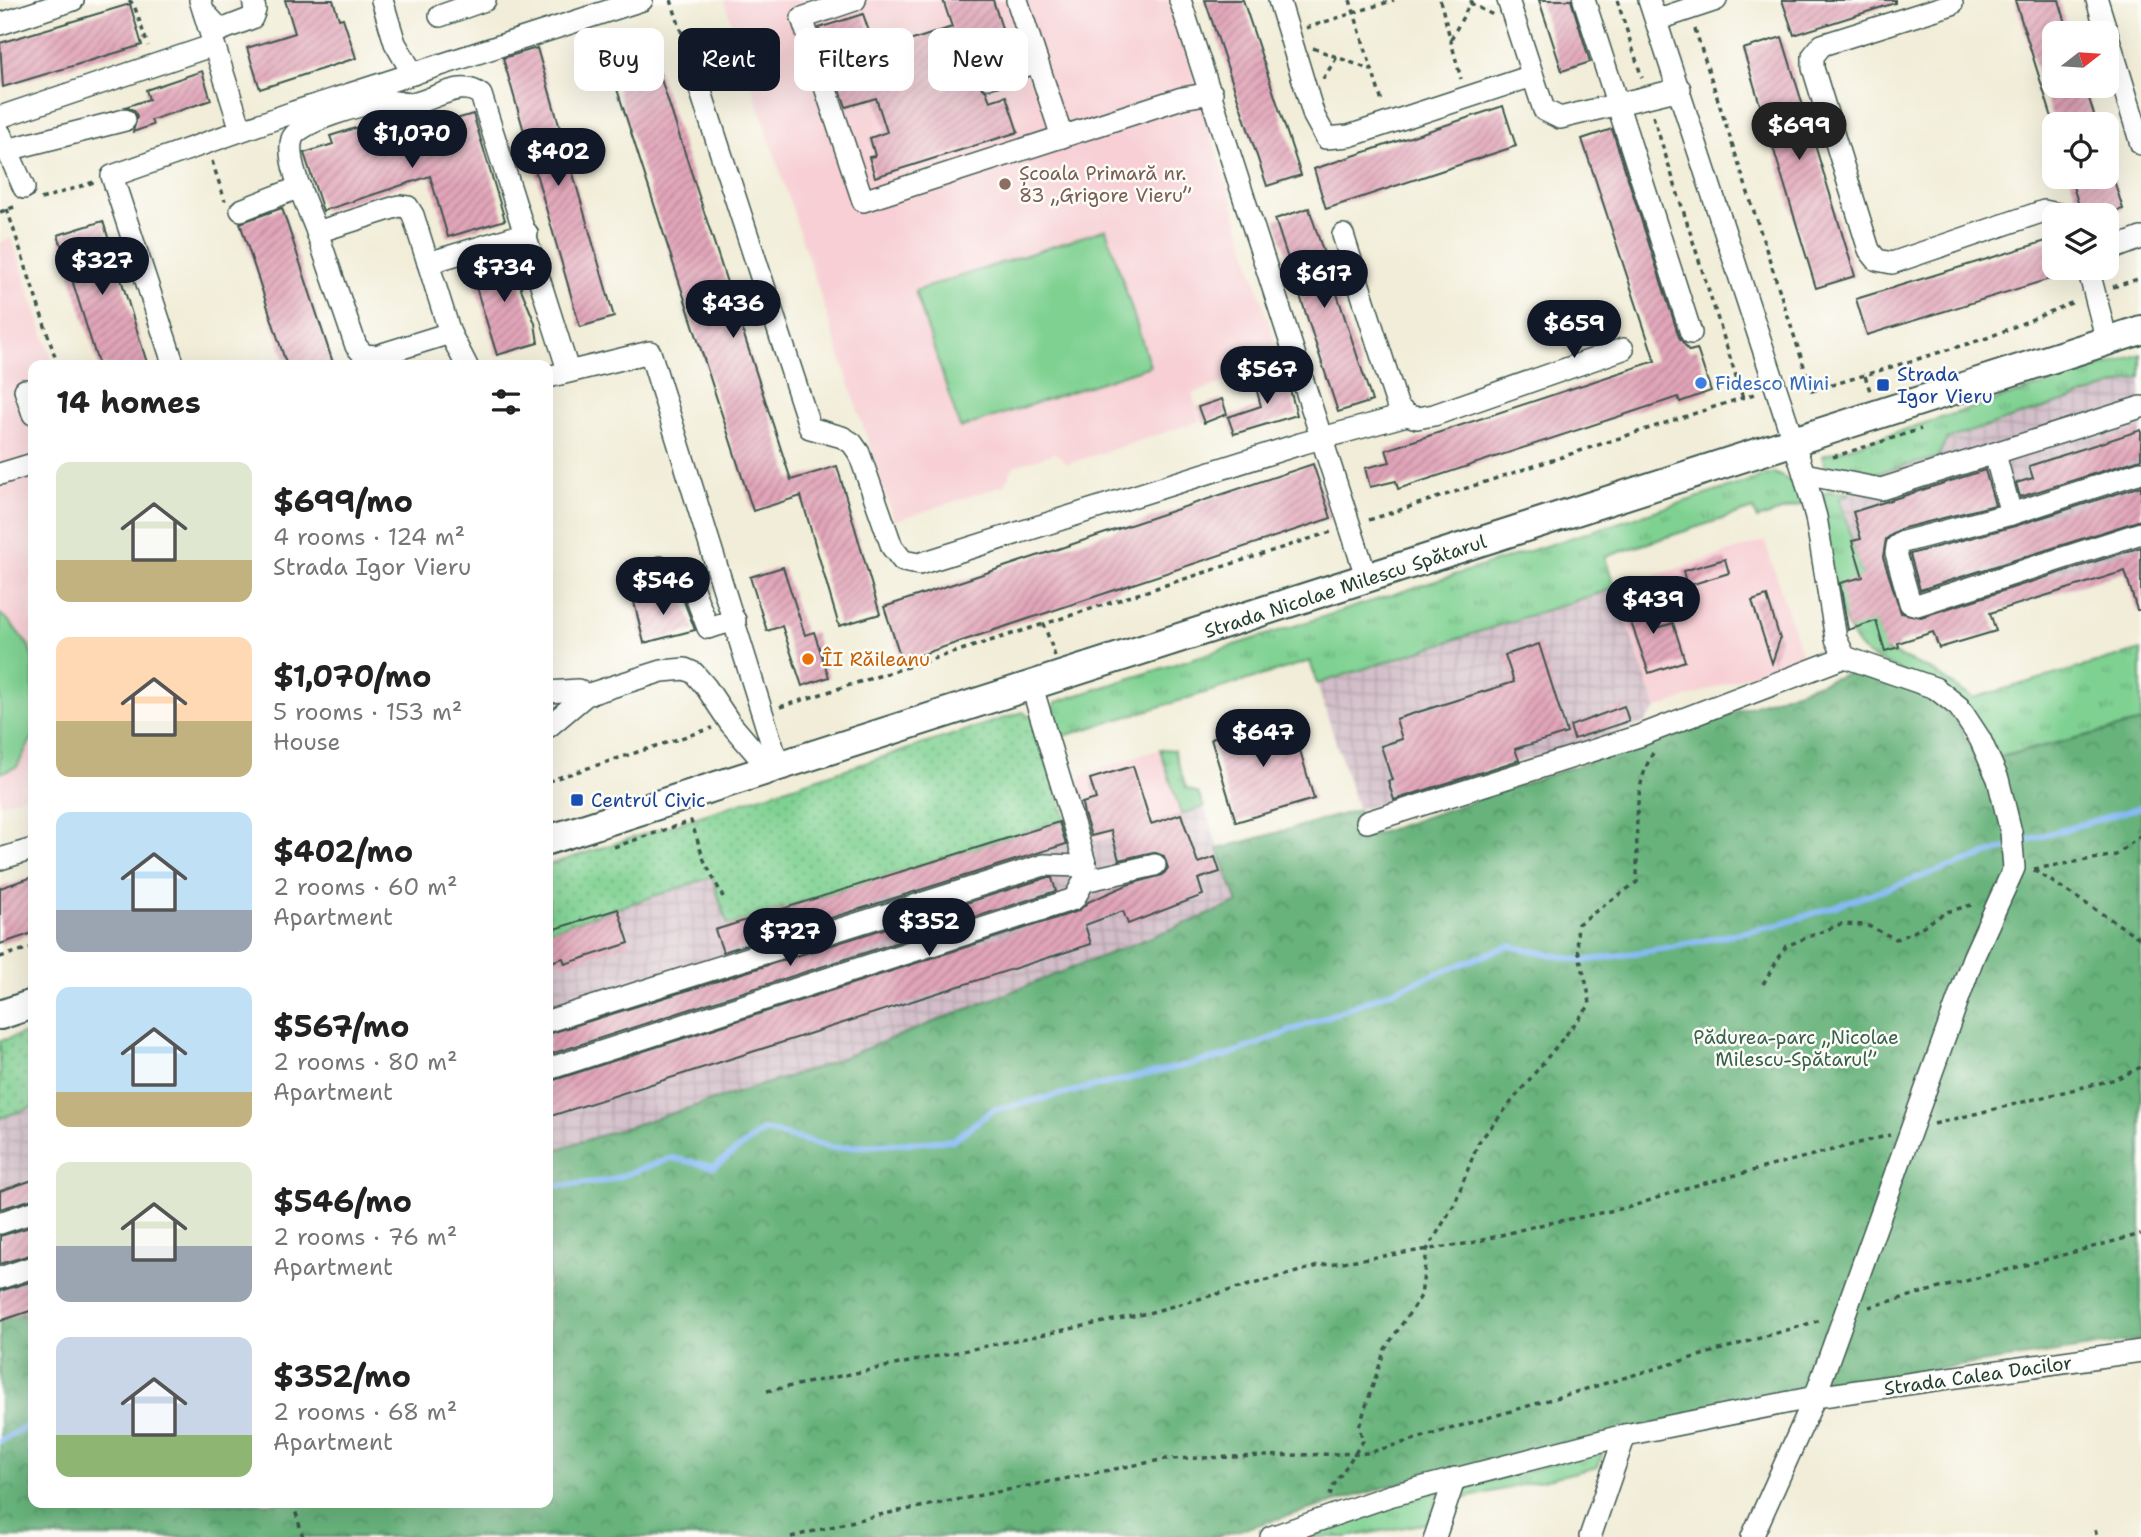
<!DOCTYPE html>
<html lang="en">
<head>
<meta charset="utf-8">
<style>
	body { margin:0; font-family:"Shantell Sans",sans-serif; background:#f6f6f6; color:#222; height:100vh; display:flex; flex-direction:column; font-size:26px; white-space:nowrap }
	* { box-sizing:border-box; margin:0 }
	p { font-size:23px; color:#767676 }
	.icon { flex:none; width:38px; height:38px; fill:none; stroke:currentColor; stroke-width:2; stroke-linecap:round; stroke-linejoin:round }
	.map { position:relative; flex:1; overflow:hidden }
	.details { position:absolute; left:28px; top:360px; width:525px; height:1148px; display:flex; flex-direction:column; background:#fff; border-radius:14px; box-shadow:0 7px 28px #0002 }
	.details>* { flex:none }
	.guide { position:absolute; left:574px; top:28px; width:665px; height:63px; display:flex; gap:14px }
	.needle { width:46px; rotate:73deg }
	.tools { position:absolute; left:2042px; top:21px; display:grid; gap:14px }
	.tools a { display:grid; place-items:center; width:77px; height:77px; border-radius:14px; background:#fff; box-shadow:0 7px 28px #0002; font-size:35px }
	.price { position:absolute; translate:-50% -60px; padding:0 16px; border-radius:24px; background:#111827; color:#fff; font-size:23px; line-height:46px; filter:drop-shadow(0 2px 4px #0008) }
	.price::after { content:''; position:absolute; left:50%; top:42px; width:21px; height:16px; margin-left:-10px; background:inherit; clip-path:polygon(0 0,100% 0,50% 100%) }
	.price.selected { background:#222; color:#fff }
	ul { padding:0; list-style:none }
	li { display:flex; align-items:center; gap:21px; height:175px; padding:0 28px }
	li span { display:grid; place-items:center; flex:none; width:196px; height:140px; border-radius:14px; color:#555 }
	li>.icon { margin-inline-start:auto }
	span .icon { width:84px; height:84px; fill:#fffc; stroke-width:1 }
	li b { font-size:30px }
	h2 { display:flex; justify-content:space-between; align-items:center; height:84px; padding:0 28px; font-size:30px }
	.pill { padding:0 24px; border-radius:14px; background:#fff; box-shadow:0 7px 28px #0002; font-size:24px; line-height:63px }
	.pill.selected { background:#111827; color:#fff }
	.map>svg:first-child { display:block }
	.built { fill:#f7cfd4 }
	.industrial { fill:url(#industrial-grid) }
	.grass { fill:url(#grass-tufts); stroke:#4f8763; stroke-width:2 }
	.forest { fill:url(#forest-crowns); stroke:#437858; stroke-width:2 }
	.garden { fill:url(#garden-dots); stroke:#4f8763; stroke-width:2 }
	.pitch { fill:#7fd192; stroke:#4f8763; stroke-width:2 }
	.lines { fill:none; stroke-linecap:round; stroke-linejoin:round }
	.stream { stroke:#88baf5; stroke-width:6 }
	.building { fill:url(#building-hatch) }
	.minor-casing { stroke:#3e574d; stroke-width:24 }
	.major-casing { stroke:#3e574d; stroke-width:32 }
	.path { stroke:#3e574d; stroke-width:3.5; stroke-dasharray:5 5; stroke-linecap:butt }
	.minor { stroke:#fff; stroke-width:21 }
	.major { stroke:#fff; stroke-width:28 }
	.education-dot { fill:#8d6e63; stroke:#fdfcf7; stroke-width:2.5 }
	.shop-dot { fill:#3f7fe0; stroke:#fdfcf7; stroke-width:2.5 }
	.transit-dot { fill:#1a4fb4; stroke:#fdfcf7; stroke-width:2.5 }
	.food-dot { fill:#e8710a; stroke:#fdfcf7; stroke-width:2.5 }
	.labels { text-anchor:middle; stroke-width:5; stroke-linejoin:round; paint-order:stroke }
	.education-label { font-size:19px; fill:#785e54; stroke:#fdfcf7; text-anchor:start }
	.transit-label { font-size:19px; fill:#164399; stroke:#fdfcf7; text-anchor:start }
	.shop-label { font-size:19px; fill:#366cbe; stroke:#fdfcf7; text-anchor:start }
	.street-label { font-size:19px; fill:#1f3d34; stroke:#fdfcf7 }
	.food-label { font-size:19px; fill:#c56008; stroke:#fdfcf7; text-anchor:start }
	.park-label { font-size:19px; fill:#37624c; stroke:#fdfcf7 }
</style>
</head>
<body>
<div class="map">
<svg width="2141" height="1537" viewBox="0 0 2141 1537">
	<defs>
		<pattern id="industrial-grid" width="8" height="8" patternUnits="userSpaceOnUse" patternTransform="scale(1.75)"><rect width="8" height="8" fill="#d2bdc8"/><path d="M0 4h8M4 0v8" fill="none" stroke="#b4a3ac"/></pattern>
		<pattern id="grass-tufts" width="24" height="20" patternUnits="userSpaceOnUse" patternTransform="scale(1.75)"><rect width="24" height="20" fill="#7fd192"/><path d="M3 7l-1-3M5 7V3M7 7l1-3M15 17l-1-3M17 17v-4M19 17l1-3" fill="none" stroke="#67ab78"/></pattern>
		<pattern id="forest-crowns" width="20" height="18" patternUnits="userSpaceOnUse" patternTransform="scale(1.75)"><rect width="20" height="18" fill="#67b37c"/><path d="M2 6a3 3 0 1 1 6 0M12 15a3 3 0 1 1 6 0" fill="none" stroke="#549366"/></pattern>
		<pattern id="garden-dots" width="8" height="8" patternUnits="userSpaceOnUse" patternTransform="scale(1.75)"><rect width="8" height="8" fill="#7fd192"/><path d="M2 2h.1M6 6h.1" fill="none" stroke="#67ab78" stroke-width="1.8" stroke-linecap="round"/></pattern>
		<pattern id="building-hatch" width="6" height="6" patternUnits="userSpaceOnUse" patternTransform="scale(1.75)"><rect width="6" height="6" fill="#e2a5b9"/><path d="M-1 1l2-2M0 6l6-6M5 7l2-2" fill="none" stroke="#b78897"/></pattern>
	</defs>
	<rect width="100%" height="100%" fill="#fdfcf7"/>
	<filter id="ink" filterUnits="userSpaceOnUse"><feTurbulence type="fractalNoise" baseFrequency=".0143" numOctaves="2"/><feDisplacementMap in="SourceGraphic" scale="14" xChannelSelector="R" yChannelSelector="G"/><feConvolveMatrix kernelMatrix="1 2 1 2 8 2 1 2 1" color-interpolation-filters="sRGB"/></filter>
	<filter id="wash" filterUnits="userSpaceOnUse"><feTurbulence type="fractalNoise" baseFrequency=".00686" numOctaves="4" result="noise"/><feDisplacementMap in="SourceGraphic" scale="28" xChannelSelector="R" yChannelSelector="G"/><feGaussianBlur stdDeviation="1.57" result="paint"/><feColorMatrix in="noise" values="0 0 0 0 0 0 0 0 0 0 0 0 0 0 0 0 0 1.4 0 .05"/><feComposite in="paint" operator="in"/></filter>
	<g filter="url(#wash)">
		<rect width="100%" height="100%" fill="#f1edd8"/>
		<g class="built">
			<path d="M724,0H1171L1281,363L1192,394L1201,421L1067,464L1056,453L1014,466L1004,485L894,521Z"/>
			<path d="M12,238L54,366H33V793L0,804V242Z"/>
			<path d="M1765,541L1802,656L1656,709L1615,588Z"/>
			<path d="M1160,749L1181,814L1095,842L1076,781L1085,773Z"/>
		</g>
		<g class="industrial">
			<path d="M2141,377V567L1991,613L1996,631L1939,648L1933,632L1898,643L1899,647L1885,651L1839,497L1851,493L1858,477L1947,439Z"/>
			<path d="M1615,588L1656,709L1643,724L1358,810L1317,684Z"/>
			<path d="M1204,807L1238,902L816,1068L548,1152V931L712,877L728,926L1086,814L1095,842Z"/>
			<path d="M33,1107V1310L0,1321V1118Z"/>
		</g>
		<g class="grass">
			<path d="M2141,354V377L1947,439L1937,458L1858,477L1827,471L1822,456Z"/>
			<path d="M1774,473L1796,484L1803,504L1757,519L1753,509L1605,557L1615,588L1317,684L1310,661L1057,738L1050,718L1056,702Z"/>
			<path d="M1828,491L1851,493L1839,498L1886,651L1929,669L1973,698L2141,650V722L1998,757L1966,702L1869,656C1830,626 1829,540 1823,494Z"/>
			<path d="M1160,749L1174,750L1186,788L1198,793L1204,807L1181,814Z"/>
			<path d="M1603,1450L1598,1467L1457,1500L1460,1489Z"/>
			<path d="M1441,1489L1429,1523L1347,1537H1285Z"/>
		</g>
		<path class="forest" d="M1852,672L1921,691L1957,721L1978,763L2141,722V1340L1833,1384L1394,1485L1216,1537H0V1321L33,1310V1503H548V1152L816,1068L1238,903L1218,849L1358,810L1367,837Z"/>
		<g class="garden">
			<path d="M1023,712L1034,720L1066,820L728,926L712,877L548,931V865Z"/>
			<path d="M33,1031V1107L0,1118V1041Z"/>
		</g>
		<g class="pitch">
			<path d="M1106,229L1150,366L960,428L915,291Z"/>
			<path d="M0,614L8,620L29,646L33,660V736L17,767L0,773Z"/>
		</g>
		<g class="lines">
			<g class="stream">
				<path d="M2025,841L2141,807"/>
				<path d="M548,1187L607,1181L672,1158L714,1167L764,1130L835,1148L953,1140L993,1110L1226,1056L1508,946L1584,961L1661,949L1779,925L2006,848"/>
				<path d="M0,1441L33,1423"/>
			</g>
		</g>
		<g id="blocks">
			<g class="building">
				<path d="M285,0H333L339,19L343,18L356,58L260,89L247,48L295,33Z"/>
				<path d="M943,0H993L1011,57L979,68L975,81L986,91L990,101L1006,96L1018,132L875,177L869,157L875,156L870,138L887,132L876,98L846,107L819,28L863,14L876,52L952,27Z"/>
				<path d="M1205,0H1243L1301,175L1267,186Z"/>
				<path d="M1539,0H1571L1590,62L1562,71Z"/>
				<path d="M1782,0H1895V3L1794,35Z"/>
				<path d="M2015,0H2059L2069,33H2054V86H2085L2097,124H2054Z"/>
				<path d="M130,4L142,45L3,87L0,43Z"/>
				<path d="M1782,37L1855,276L1816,288L1743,49Z"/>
				<path d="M649,42L791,480L837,466L880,614L839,626L801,496L753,511L606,55Z"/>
				<path d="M537,48L614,317L580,327L503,58Z"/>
				<path d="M202,71L211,100L151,120L153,125L133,132L137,116L134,110L125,107L149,99L146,90Z"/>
				<path d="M1503,106L1516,146L1326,209L1314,169Z"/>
				<path d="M473,114L505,220L448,237L430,176L323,211L304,153L333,144L330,136L365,125L369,135L403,124L406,134Z"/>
				<path d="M1612,129L1679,337L1689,351L1697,349L1711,391L1680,402L1678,397L1398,489L1396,481L1370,487L1365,468L1390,462L1386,450L1655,361L1582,139Z"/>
				<path d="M2070,177H2113L2123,209L2101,215H2082Z"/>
				<path d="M282,208L334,366H287L240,223Z"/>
				<path d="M1309,208L1372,401L1338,412L1275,219Z"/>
				<path d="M103,221L148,366H99L58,235Z"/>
				<path d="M2046,241L2056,277L1867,335L1856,299Z"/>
				<path d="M510,252L522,279L521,289L535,323L538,343L497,355L469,265Z"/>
				<path d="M1286,375L1297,415L1234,434L1228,417L1261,406L1255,384Z"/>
				<path d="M1222,399L1227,414L1204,423L1198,407Z"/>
				<path d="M2141,430V459L2020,497L2016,483L2033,478L2029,466Z"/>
				<path d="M1313,464L1331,518L902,661L884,607Z"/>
				<path d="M1985,470L1995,505L1900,529L1886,539L1883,557L1901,613L1921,617L2141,547V610H2137L2125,571L1990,613L1996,631L1939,648L1933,632L1898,643L1899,647L1885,651L1876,621L1848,630L1840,583L1863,577L1852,541L1861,539L1853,512Z"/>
				<path d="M2141,486V520L1920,590L1910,554L2015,526Z"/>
				<path d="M1725,559L1729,573L1687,586L1683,571Z"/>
				<path d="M783,567L805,635L814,632L829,677L802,686L782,626L767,631L750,577Z"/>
				<path d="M680,591L695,630L644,643L634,602Z"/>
				<path d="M1643,591L1654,629L1673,623L1685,661L1649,673L1622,597Z"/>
				<path d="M1767,596L1780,639L1772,663L1752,601Z"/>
				<path d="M1539,644L1567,733L1515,749L1519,760L1394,800L1388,781L1392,780L1381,746L1402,739L1396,719L1514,682L1505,655Z"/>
				<path d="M1624,706L1629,721L1574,739L1570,726Z"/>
				<path d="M1290,715L1314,799L1236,822L1211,739Z"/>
				<path d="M1133,766L1151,824L1181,814L1198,863L1215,857L1220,872L1198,879L1203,895L1128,924L1123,911L1085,925L1091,944L548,1117V1082L1078,911L1088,902L1127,885L1163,875L1168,868L1164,856L1153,852L1119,860L1111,831L1091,836L1084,814L1082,803L1096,799L1090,779Z"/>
				<path d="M1059,822L1066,844L723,952L715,930Z"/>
				<path d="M33,877V933L0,944V888Z"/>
				<path d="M1046,878H1052L1056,891L548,1055V1034Z"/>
				<path d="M618,909L629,943L565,964L563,958L548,963V931Z"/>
				<path d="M33,1180V1199L0,1209V1191Z"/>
				<path d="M33,1226V1254L0,1264V1236Z"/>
				<path d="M33,1281V1310L0,1321V1291Z"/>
			</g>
		</g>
	</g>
	<g filter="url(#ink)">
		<use href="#blocks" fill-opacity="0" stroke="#3e574d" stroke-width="2"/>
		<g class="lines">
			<defs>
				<g id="minor">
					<path d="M200,0L241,130"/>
					<path d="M382,0L395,43L413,74"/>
					<path d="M855,0L802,18L863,201L1182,98L1212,93"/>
					<path d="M1017,0L1062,137"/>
					<path d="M1180,0L1367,579"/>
					<path d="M1279,0L1314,116L1326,138L1349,136L1532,76"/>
					<path d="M1508,0L1544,110L1560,118L1680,89"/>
					<path d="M1584,0L1691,333"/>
					<path d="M1649,0L1804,474L1816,517L1836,639L1845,657L1935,688L1959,707L1980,739L1998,779L2011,832L2014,868L1973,958L1815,1397L1752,1537"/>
					<path d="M2097,0L2141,144"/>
					<path d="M1952,4L1822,45L1813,56V68L1869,250L1877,260L1892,263L2044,211L2063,215"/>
					<path d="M204,12L221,30L252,18L255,10L253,0"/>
					<path d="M440,16L485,0"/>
					<path d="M1656,20L1716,0"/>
					<path d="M0,24L73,0"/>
					<path d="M690,58L810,428L842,437L852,443L859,453L892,547L903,561L919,564L1300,444L1407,415L1417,418L1434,415L1623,349"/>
					<path d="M988,78L1037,62"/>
					<path d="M0,117L214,45"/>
					<path d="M0,133L24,188"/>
					<path d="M7,150L125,120"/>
					<path d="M241,210L300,187"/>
					<path d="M317,232L356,346L364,355L376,356L450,333"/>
					<path d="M1343,235L1393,392L1398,407L1407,415"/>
					<path d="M2107,251L2141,238"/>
					<path d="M428,263L527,233"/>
					<path d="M2088,268L2107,341"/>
					<path d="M174,366L112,176L294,112L642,0"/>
					<path d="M467,366L450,333L413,215L408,207L399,206L317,232C309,210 285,161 292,139C298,121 364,104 384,101C395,100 405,106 416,103C437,98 462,79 481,95L568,370"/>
					<path d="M548,377L650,352L779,767"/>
					<path d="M25,390L33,414"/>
					<path d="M1995,454L2011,514"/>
					<path d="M2141,472L2011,514L1903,542L1897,546L1896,553L1910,603L1917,605L2141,533"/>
					<path d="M0,474L33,464"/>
					<path d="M1804,474L1881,489L2141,407"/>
					<path d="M660,567L688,576L708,628L735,620"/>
					<path d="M548,692L578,690L586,695"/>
					<path d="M548,727L586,695L662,671L685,669L694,673L706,687L730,723L759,757L779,767"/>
					<path d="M1367,822L1639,736L1845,657"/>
					<path d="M0,859L33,849"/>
					<path d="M1084,881L1155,865"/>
					<path d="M548,1021L1044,865L1086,866"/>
					<path d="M548,1069L1074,899L1084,881L1086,866L1032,687"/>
					<path d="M0,1223L33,1212"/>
					<path d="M0,1278L33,1267"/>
					<path d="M1271,1537L1389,1496L1625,1435L1815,1397L2141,1351"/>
					<path d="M1435,1537L1455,1478"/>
					<path d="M1590,1537L1625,1435"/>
				</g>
				<g id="major">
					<path d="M548,840L2141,330"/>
					<path d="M0,1015L33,1004"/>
				</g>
			</defs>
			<use href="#minor" class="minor-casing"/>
			<use href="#major" class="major-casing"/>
			<g class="path">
				<path d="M129,0L134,5L148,46"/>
				<path d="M671,0L684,40"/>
				<path d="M1350,0L1383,105"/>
				<path d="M1440,0L1461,79"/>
				<path d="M1617,0L1642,78"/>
				<path d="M1470,3L1493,15"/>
				<path d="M1306,28L1394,0"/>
				<path d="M1695,29L1812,391L1987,338L2076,301"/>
				<path d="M1451,39L1472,0"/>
				<path d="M1313,48L1371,70"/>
				<path d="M1323,79L1337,57"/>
				<path d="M1653,116L1743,398"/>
				<path d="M212,161L225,201"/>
				<path d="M41,199L94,182"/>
				<path d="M7,209L58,366"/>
				<path d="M0,212L17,206"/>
				<path d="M2113,287L2141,278"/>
				<path d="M1865,376L1871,394"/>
				<path d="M1795,382L1808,378"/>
				<path d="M1833,457L1921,429"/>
				<path d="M1369,520L1757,393"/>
				<path d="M1055,656L1044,624L1331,532"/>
				<path d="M780,707L1044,624"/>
				<path d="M548,781L712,728"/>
				<path d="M614,847L691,821L704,860L723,897"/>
				<path d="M2034,869L2116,855L2141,835"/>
				<path d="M2034,870L2141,939"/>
				<path d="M0,957L33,947"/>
				<path d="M1763,984L1786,946L1841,924L1866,925L1896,939L1912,933L1946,912L1975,904"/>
				<path d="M1934,1124L2116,1079L2141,1067"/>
				<path d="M1869,1307L2141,1234"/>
				<path d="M767,1391L1148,1313L1322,1265L1471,1243L1535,1226L1630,1207L1686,1188L1890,1135"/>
				<path d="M1330,1496L1332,1488L1363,1441L1359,1427L1385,1349L1421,1296L1427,1250L1455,1203L1478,1143L1590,1005C1587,974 1574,955 1578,924L1637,882C1638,841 1631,789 1653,753"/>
				<path d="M293,1503L303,1537"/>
				<path d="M2095,1530L2097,1537"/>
				<path d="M791,1537L874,1516L1166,1459L1368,1453L1821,1320"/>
			</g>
			<use href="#minor" class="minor"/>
			<use href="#major" class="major"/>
		</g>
	</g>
	<circle class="education-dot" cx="1005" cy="184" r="7"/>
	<circle class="shop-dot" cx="1701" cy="383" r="7"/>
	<g class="transit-dot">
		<rect x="1876" y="378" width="14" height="14" rx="3.5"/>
		<rect x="570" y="793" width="14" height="14" rx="3.5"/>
	</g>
	<circle class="food-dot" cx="808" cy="659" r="7"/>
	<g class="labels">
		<g class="education-label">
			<text x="1019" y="180">Școala Primară nr.<tspan x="1019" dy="22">83 „Grigore Vieru”</tspan></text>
		</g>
		<g class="transit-label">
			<text x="1897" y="381">Strada<tspan x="1897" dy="22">Igor Vieru</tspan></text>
			<text x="591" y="807">Centrul Civic</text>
		</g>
		<g class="shop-label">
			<text x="1715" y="390">Fidesco Mini</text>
		</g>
		<g class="street-label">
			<text transform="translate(1345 586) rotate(-18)" y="7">Strada Nicolae Milescu Spătarul</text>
			<text transform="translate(1978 1375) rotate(-8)" y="7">Strada Calea Dacilor</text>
		</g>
		<g class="food-label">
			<text x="822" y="666">ÎI Răileanu</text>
		</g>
		<g class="park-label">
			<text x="1796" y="1044">Pădurea-parc „Nicolae<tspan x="1796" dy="22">Milescu-Spătarul”</tspan></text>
		</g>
	</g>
</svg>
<div class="tools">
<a><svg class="needle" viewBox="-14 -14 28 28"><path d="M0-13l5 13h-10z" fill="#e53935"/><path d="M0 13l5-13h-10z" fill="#767676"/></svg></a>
<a><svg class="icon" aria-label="locate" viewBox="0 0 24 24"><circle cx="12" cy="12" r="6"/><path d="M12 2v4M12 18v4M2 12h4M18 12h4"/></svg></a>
<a><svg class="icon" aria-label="layers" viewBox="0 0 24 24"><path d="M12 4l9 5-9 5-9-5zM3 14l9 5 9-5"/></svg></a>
</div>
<b class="price selected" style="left:1799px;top:162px">$699</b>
<b class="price" style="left:412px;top:170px">$1,070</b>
<b class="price" style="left:558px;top:188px">$402</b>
<b class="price" style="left:102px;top:297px">$327</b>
<b class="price" style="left:504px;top:304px">$734</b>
<b class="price" style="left:1324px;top:310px">$617</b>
<b class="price" style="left:733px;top:340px">$436</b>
<b class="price" style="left:1574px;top:360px">$659</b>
<b class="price" style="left:1267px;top:406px">$567</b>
<b class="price" style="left:663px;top:617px">$546</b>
<b class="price" style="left:1653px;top:636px">$439</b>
<b class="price" style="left:1263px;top:769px">$647</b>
<b class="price" style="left:929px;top:958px">$352</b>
<b class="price" style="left:790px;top:968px">$727</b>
<div class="guide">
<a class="pill">Buy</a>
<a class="pill selected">Rent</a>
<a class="pill">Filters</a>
<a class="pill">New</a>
</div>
<section class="details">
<h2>14 homes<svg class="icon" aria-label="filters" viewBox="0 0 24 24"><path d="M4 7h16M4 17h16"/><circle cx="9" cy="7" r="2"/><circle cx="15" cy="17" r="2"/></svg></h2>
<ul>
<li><span style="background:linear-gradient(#dfe7d0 70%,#c2b280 0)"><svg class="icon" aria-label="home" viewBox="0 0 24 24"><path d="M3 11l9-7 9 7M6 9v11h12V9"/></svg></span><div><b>$699/mo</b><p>4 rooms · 124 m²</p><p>Strada Igor Vieru</p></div></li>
<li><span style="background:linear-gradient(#ffd9b3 60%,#c2b280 0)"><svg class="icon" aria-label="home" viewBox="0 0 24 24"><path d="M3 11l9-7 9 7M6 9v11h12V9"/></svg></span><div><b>$1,070/mo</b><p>5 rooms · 153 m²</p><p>House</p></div></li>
<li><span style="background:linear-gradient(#bfe0f5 70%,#9aa5b1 0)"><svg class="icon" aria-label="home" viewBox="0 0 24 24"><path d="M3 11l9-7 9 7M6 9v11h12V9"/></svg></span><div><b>$402/mo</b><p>2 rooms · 60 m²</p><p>Apartment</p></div></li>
<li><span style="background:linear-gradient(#bfe0f5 75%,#c2b280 0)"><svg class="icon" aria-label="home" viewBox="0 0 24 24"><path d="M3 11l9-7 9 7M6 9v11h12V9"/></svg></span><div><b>$567/mo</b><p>2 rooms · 80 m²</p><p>Apartment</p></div></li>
<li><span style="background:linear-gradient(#dfe7d0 60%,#9aa5b1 0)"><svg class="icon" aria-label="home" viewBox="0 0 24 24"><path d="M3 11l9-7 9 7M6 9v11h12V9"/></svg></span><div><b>$546/mo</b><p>2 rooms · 76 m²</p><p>Apartment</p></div></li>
<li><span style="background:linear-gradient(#c9d6e8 70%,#8fb573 0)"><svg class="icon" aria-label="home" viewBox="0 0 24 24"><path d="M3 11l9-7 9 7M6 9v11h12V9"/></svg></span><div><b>$352/mo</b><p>2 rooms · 68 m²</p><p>Apartment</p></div></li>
</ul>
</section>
</div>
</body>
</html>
